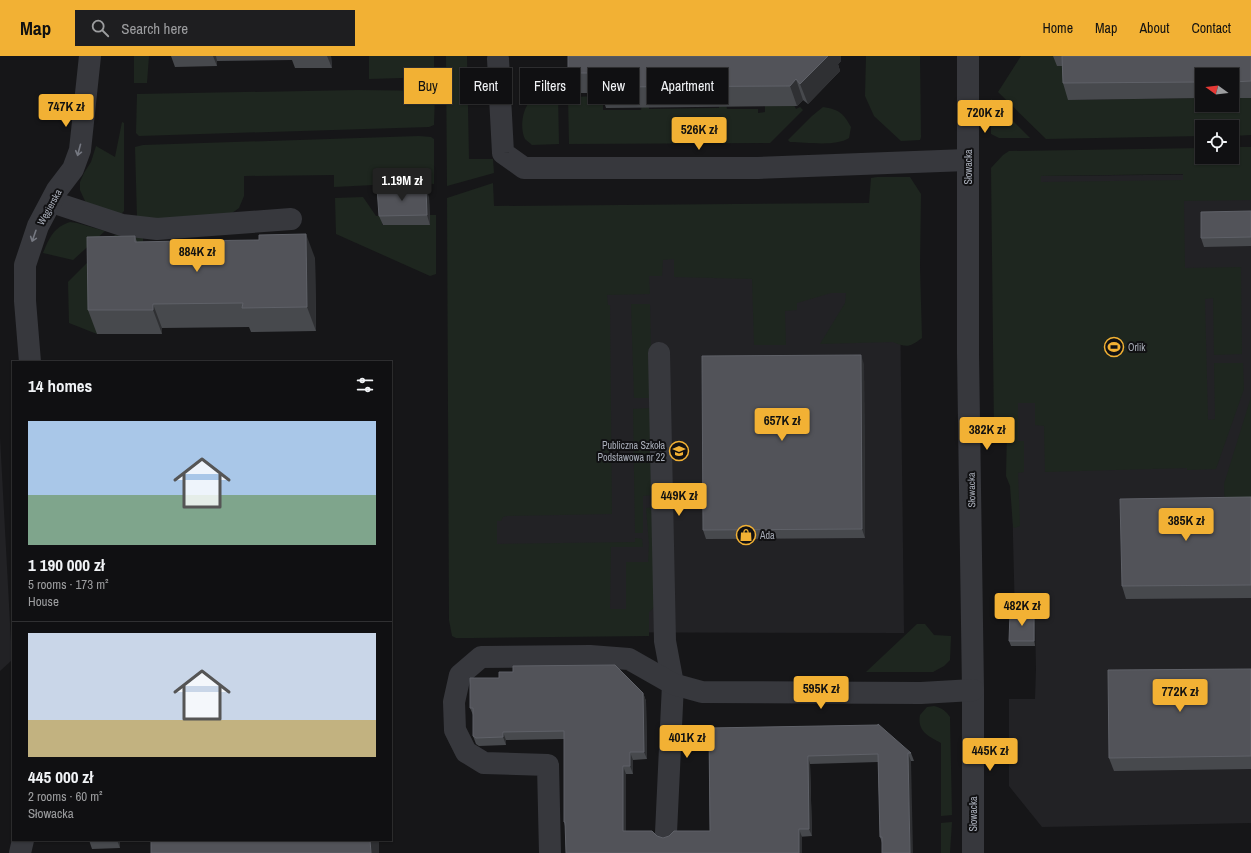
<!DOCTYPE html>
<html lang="en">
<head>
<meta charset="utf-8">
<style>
	body { margin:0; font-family:"Archivo Narrow",sans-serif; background:#1e1e20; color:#f1f3f6; height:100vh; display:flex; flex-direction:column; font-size:15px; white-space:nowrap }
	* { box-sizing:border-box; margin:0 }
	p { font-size:13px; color:#9c9d9f }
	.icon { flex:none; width:22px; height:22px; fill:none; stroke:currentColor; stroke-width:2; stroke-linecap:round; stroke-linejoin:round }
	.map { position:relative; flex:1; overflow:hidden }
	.side { position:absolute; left:12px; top:305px; width:380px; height:480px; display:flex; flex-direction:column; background:#101012; border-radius:0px; box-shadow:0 1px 3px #0004,0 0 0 1px #303032 }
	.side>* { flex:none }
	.guide { position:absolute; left:404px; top:12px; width:380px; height:36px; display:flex; gap:8px }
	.needle { width:26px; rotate:285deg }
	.tools { position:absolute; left:1195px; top:12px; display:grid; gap:8px }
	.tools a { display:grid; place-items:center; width:44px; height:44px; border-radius:0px; background:#101012; box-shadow:0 1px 3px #0004,0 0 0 1px #303032; font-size:20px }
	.price { position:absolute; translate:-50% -34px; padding:0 9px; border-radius:4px; background:#f2b134; color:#111; font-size:13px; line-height:26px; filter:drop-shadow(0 1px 2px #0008) }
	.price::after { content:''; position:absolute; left:50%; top:24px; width:12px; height:9px; margin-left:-6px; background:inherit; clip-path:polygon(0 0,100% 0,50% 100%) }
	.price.on { background:#222; color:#fff }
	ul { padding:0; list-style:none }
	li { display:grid; align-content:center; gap:8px; height:212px; padding:0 16px }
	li+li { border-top:1px solid #303032 }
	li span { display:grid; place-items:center; height:124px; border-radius:0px; color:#555 }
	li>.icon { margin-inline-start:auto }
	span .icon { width:72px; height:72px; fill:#fffc; stroke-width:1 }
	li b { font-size:17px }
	h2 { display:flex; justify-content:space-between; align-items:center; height:48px; padding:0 16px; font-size:17px }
	.chip { padding:0 14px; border-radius:0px; background:#101012; box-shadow:0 1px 3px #0004,0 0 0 1px #303032; font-size:14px; line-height:36px }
	.chip.on { background:#f2b134; color:#111 }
	header { display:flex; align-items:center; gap:24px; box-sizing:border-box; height:56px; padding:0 20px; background:#f2b134; color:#111 }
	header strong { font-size:19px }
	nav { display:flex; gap:22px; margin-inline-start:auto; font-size:14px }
	.search { width:280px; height:36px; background:#1e1e20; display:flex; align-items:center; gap:10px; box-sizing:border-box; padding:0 14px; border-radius:0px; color:#9c9d9f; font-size:15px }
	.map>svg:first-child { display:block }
	.built { fill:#222225 }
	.green { fill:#1e261f; fill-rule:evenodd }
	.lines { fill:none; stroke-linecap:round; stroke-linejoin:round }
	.minor { stroke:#37383d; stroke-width:22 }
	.wall { fill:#47494d }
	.shaded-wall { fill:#2f3033 }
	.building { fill:#525359; stroke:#5f6168 }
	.oneway { stroke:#757881 }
	.labels { text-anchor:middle; stroke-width:4; stroke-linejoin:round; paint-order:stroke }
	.street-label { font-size:10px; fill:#a8adb8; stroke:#111113 }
	.poi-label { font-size:10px; fill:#a8adb8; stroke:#111113; text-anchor:start }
</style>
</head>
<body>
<header>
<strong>Map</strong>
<div class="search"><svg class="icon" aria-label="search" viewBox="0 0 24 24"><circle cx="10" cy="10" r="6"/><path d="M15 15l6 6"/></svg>Search here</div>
<nav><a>Home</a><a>Map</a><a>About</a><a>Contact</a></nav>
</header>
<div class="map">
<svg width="1251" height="797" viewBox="0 0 1251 797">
	<rect width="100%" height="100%" fill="#161618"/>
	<g class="built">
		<path d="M1251,118V767L1042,771L1009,730V643H1035L1036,613L1035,563L1015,562L1013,481L1012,411L1030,124H1040L1041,120Z"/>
		<path d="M899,162L904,577L459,576L453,167Z"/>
		<path d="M0,381L12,604L0,615Z"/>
	</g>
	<g class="green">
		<path d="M134,0H149L147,27H134Z"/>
		<path d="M369,0H434V21L369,23Z"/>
		<path d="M446,0H467L469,103H493L494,117L447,130Z"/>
		<path d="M866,0H920L921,81L920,84L901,85L874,60L865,40Z"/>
		<path d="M1021,0H1057L1068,10L1069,44L1202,42V49H1232V36H1251V79L1232,80V71H1202V80L1046,83L998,36Z"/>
		<path d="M358,34L435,35L434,69L429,71L139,80L136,77L137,38Z"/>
		<path d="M558,37L559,88L532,89C530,87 527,85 525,83C519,70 523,47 536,40C542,37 551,38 558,37Z"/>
		<path d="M603,40V54H641L642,47H649V53L719,52V47H726L727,53H758V57L765,56V45H792L796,53L800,51L803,54L770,87L569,88L568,41Z"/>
		<path d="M991,43L1030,82H999L991,78Z"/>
		<path d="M823,51C839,53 844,58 851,71L849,82C835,91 806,86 790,86L788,84L812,60Z"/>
		<path d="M122,66L124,67V155L120,159L90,151L85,145L80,134V126L84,117L91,106L96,90L115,101Z"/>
		<path d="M419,80L431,81L434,83V128L413,127L334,131V119L244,120V140L239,152L225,162H137L135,91L143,89Z"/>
		<path d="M1232,91H1251V144L1184,145L1185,212L1241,211L1242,298L1214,299L1213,242L1205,243L1208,364L1215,363L1214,307H1243L1244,333L1216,413L1187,414V412L1045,416L1044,370L1035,369V347H1018V385H1024V416L1018,417L1020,470L1015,472L1013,471L1010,430L1006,420L1007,375H994L991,112L1003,99L1009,95L1202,92V101H1232ZM1183,118V124L1041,126V120Z"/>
		<path d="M877,121H910L921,138L920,211L922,282C910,291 907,292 893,286L820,288L845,247L846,237H831L797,247V254L785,255L786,289H754L752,223L674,221V203L663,204L662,220H649L650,238L607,239L608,249H610L612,458L507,460L503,461L501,465H497V488L635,486V482L642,483L643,491H611L610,553H626V506H648L649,488L646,452L654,451L655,551L649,556V580L471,582H456L452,580L449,564L447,142L493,127L494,150L869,147L871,122Z"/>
		<path d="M363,141L376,160H382V169H430V159H436V218L430,220L336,178L335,142Z"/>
		<path d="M70,166L77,167L105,175L73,204L43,197C49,182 54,171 70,166Z"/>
		<path d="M115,179L143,182V204L96,245L97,278L69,267L68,226Z"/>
		<path d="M631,248H650L652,342H634Z"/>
		<path d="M1251,341V454L1225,455L1224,428Z"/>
		<path d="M652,352L653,439L643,440V477H635L633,353Z"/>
		<path d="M917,568H925L934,579L951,580L950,604L944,610L933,616H866Z"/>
		<path d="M934,650C942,652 946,655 950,661L952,759L941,760V687C928,680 917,675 920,659L927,651Z"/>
		<path d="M952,766L950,797H941V767Z"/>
	</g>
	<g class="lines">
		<g class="minor">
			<path d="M968,0V298L973,634V797"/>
			<path d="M498,3L503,97L524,112H758L967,104"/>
			<path d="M52,146L122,169L157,173L291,163"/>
			<path d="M659,297L665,585L673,628L666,777"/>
			<path d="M30,306L25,245V209L38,170L57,134L73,113L80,94L90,0"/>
			<path d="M20,797L23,784"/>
			<path d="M550,797L548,709L484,707L466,696L455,674L454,646L460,619L481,601L590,600L629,603L673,628L702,636L921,637L973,634"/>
		</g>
	</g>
	<g class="wall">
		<path d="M171,0H331L332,12H295L292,4L217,5V10L175,11Z"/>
		<path d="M568,0H841V5L838,8L840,15L808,48L803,44L797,50L606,52L601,37H576L568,17Z"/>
		<path d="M1053,0H1251V42H1232V19H1202V42L1068,44L1063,27L1062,10H1057Z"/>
		<path d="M429,141L430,169H383L379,160Z"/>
		<path d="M1251,155V190L1204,191L1201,182Z"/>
		<path d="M135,180L137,186L315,202L316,275L251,276L249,271L162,272V278H97L88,254Z"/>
		<path d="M864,308L865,482L706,483L703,474Z"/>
		<path d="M1251,441V542L1126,543L1122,530Z"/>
		<path d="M1035,563V590H1011L1009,585Z"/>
		<path d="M1251,613V713L1114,715L1109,702Z"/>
		<path d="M643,637L646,645L647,703L633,704V718H626V775L657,780L663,782L710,775L709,672L911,697L914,705H911L882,787L880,781L878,706L810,708L812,780L566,797L565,770L564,766V683L506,684V689L479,690L476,688L473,680V659L470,652Z"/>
		<path d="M89,784H120V792L92,793Z"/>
	</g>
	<g class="shaded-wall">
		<path d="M213,0H216L217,5V10Z"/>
		<path d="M327,0H331L332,12Z"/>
		<path d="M828,0H841V5L838,8L840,15L808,48L800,28Z"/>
		<path d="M796,23L803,44L797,50L790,30Z"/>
		<path d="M426,132L429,141L430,169L427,159Z"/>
		<path d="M306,178L315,202L316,275L307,251Z"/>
		<path d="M153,248L162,272V278L153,254Z"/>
		<path d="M861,299L864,308L865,482L862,473Z"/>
		<path d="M1034,558L1035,563V590L1034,585Z"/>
		<path d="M643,637L646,645L647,703L644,696Z"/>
		<path d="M503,676L506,684V689L503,681Z"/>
		<path d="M630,696L633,704V718L630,710Z"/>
		<path d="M908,697L911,705L913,797H910Z"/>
		<path d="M808,700L810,708L812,780L809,773Z"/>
		<path d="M623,710L626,718V783L623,775Z"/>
		<path d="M799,773L802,781V797H799Z"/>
		<path d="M117,784H120V792Z"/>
		<path d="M370,784H379V797H371Z"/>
	</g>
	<g class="building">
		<path d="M568,0H828L800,28L796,23L790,30L599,31L598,17H568Z"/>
		<path d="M1062,0H1251V25L1232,26V19H1202V26L1063,27Z"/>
		<path d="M377,132H426L427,159L379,160Z"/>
		<path d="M1251,155V181L1201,182V156Z"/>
		<path d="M306,178L307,251L242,252L243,247L153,248V254H88L87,181L135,180V186L182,185L259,184V179Z"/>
		<path d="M861,299L862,473L703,474L702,300Z"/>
		<path d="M1251,441V529L1122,530L1120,443Z"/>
		<path d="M1010,557L1034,558V585H1009Z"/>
		<path d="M615,609L643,637L644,696H630V710H623V775H652L657,780L663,782L669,780L674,775H710L709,672L878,669V668L911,697H908L910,797H882V781H880L878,698L808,700L809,773H799V797H566L565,766H564V675L503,676V681L476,682L473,680V652H470V622H499V616H513V610Z"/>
		<path d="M1251,613V700L1109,702L1108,614Z"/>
		<path d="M151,784H370L371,797H151Z"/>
	</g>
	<defs><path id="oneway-shaft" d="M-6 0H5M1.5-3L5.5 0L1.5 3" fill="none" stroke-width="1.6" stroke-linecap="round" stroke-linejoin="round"/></defs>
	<g class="oneway">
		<use href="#oneway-shaft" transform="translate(79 94) rotate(105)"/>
		<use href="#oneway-shaft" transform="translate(34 180) rotate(109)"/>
	</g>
	<defs>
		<symbol id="stadium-ring" viewBox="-11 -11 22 22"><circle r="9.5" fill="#111113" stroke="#f2b134" stroke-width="1.5"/><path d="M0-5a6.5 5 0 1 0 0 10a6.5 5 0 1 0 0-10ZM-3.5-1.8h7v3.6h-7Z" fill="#f2b134"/></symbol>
		<symbol id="school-ring" viewBox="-11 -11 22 22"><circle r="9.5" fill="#111113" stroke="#f2b134" stroke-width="1.5"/><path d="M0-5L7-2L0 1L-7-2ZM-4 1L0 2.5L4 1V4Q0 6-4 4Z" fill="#f2b134"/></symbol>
		<symbol id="shop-ring" viewBox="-11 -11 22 22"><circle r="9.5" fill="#111113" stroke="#f2b134" stroke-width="1.5"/><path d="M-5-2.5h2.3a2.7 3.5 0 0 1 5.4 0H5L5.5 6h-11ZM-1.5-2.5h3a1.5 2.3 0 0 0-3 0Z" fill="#f2b134"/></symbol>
	</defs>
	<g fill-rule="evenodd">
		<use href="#stadium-ring" x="1103" y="280" width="22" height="22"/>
		<use href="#school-ring" x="668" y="384" width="22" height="22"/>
		<use href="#shop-ring" x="735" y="468" width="22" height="22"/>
	</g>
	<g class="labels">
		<g class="street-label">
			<text transform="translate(968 111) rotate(-90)" y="4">Słowacka</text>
			<text transform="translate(49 151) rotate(-61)" y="4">Węgierska</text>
			<text transform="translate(971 434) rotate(-91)" y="4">Słowacka</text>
			<text transform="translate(973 758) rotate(-90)" y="4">Słowacka</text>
		</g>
		<g class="poi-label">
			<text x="1128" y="295">Orlik</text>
			<text x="665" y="393" text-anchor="end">Publiczna Szkoła<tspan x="665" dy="12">Podstawowa nr 22</tspan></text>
			<text x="760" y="483">Ada</text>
		</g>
	</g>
</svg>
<div class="tools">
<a><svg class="needle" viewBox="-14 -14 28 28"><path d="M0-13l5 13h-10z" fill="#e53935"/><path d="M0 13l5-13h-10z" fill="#9c9d9f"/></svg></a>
<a><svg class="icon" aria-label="locate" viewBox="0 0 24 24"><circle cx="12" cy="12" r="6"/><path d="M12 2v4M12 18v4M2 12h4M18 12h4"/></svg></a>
</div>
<b class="price" style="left:66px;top:72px">747K zł</b>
<b class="price" style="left:985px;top:78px">720K zł</b>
<b class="price" style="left:699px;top:95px">526K zł</b>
<b class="price on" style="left:402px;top:146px">1.19M zł</b>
<b class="price" style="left:197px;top:217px">884K zł</b>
<b class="price" style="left:782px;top:386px">657K zł</b>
<b class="price" style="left:987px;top:395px">382K zł</b>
<b class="price" style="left:679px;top:461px">449K zł</b>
<b class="price" style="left:1186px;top:486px">385K zł</b>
<b class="price" style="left:1022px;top:571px">482K zł</b>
<b class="price" style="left:821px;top:654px">595K zł</b>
<b class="price" style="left:1180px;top:657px">772K zł</b>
<b class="price" style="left:687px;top:703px">401K zł</b>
<b class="price" style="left:990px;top:716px">445K zł</b>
<div class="guide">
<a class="chip on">Buy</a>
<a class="chip">Rent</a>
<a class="chip">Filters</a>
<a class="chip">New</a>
<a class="chip">Apartment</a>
</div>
<section class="side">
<h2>14 homes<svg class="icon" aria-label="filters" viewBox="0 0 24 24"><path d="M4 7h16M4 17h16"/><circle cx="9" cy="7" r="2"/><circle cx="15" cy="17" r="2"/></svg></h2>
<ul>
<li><span style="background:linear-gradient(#a9c7e8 60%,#7fa58c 0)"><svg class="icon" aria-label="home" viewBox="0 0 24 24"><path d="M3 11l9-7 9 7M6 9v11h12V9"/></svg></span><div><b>1 190 000 zł</b><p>5 rooms · 173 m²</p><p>House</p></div></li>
<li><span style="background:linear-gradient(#c9d6e8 70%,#c2b280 0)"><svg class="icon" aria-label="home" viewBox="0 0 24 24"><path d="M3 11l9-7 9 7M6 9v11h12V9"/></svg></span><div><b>445 000 zł</b><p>2 rooms · 60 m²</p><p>Słowacka</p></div></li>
</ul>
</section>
</div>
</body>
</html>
